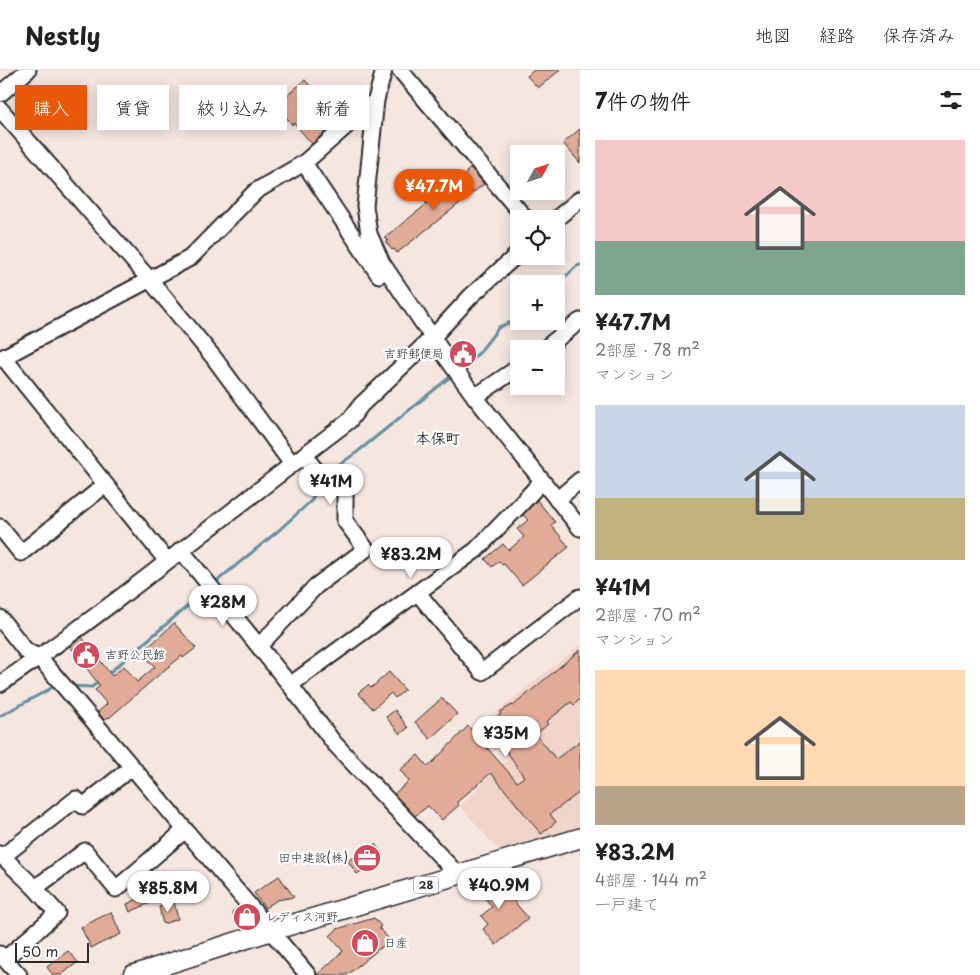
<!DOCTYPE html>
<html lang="ja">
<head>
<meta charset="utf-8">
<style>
	body { margin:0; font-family:"Playpen Sans","Klee One",sans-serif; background:#f2f2f2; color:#222; height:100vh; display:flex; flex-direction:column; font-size:19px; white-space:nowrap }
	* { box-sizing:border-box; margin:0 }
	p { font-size:16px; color:#767676 }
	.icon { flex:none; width:28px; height:28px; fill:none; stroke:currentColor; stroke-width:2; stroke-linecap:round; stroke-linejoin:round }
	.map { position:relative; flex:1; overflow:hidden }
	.details { display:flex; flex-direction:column; background:#fff; width:400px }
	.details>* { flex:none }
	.hud { position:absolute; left:15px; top:15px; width:475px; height:45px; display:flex; gap:10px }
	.needle { width:32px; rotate:50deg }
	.controls { position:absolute; left:510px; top:75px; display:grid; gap:10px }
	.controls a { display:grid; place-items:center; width:55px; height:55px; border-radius:0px; background:#fff; box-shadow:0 2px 12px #0003; font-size:25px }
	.scale { position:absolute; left:15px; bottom:12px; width:74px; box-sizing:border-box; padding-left:5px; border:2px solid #2b2b2b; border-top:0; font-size:14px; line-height:18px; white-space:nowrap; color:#2b2b2b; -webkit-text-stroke:4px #fff; paint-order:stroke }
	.price { position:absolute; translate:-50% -42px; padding:0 11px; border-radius:18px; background:#fff; color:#222; font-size:16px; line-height:32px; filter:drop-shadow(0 1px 2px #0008) }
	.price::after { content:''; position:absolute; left:50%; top:30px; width:15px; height:11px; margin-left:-8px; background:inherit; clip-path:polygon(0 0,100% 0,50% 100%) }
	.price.on { background:#ea580c; color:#fff }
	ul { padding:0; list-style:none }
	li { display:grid; align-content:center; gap:10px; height:265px; padding:0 15px }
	li span { display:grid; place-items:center; height:155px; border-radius:0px; color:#555 }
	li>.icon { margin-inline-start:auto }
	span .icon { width:90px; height:90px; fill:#fffc; stroke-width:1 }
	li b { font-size:21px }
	h2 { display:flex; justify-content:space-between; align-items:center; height:60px; padding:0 15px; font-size:21px }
	.chip { padding:0 18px; border-radius:0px; background:#fff; box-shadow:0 2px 12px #0003; font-size:18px; line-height:45px }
	.chip.on { background:#ea580c; color:#fff }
	header { display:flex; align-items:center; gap:30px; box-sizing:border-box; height:70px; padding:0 25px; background:#fff; border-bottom:1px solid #e0e0e0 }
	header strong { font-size:24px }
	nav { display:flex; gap:28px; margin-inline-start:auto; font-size:18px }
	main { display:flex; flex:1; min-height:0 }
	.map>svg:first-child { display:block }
	.built { fill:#f0d4ca }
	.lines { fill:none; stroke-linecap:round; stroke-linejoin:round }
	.stream { stroke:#658fa0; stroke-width:3 }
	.building { fill:#e1ab97; stroke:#2b2b2b }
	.minor-casing { stroke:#2b2b2b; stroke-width:19 }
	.major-casing { stroke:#2b2b2b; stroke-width:22 }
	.minor { stroke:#fff; stroke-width:15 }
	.major { stroke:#fff; stroke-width:19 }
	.labels { text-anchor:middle; stroke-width:4.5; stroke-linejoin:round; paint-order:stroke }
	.shield { fill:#fff; stroke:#6b6b6b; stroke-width:1 }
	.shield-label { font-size:11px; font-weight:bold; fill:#2b2b2b }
	.poi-label { font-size:12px; fill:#2b2b2b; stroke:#fff; text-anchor:start }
	.quarter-label { font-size:15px; font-weight:bold; fill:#2b2b2b; stroke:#fff }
</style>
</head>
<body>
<header>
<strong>Nestly</strong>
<nav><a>地図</a><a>経路</a><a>保存済み</a></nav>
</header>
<main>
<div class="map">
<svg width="580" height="905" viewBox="0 0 580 905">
	<rect width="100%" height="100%" fill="#f6e6e0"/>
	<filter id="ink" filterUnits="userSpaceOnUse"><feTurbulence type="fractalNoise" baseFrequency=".02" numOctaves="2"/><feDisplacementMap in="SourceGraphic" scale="10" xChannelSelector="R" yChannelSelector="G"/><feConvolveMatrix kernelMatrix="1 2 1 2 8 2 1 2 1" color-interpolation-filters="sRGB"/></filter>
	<g filter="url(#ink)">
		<path class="built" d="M580,575V756L500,782L460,736L507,690L480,655Z"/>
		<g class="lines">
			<g class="stream">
				<path d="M556,215L577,196L580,195"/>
				<path d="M463,296L479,283L499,257L519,249"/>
				<path d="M325,404L356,383L450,307"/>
				<path d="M217,511L278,461L311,431L320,412"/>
				<path d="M108,604L204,522"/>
				<path d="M70,616L92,617L99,611"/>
				<path d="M0,646L57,615"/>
			</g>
		</g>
		<g class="building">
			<path d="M534,0H560L538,18L527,6Z"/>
			<path d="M305,10L320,27L311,35L322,48L339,35L346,43L312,74L294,53L292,55L287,48L285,50L274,37Z"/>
			<path d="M580,59V93L563,73Z"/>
			<path d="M471,98L484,114L397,183L394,179L392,180L386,172L388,170L385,167L427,134L425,132L433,126L435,129L467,103L466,102Z"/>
			<path d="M537,430L555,452L551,455L569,477L522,515L504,494L502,495L499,491L492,497L485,489L503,474L509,480L524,467L517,459L528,450L523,445Z"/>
			<path d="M174,553L196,578L183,588L182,586L162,602L109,648L108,647L104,650L98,642L107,634L95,620L100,616L70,576L82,567L112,606L124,596L137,612L155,597L142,583Z"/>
			<path d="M580,580V629L574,635L571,632L546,652L548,654L536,664L556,689L580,671V722L550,744L556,752L541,764L491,703L457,732L459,735L442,750L428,736L415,746L394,724L409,711L400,700L418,685L428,697L468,656L517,712L524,707L488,654L501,644L500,642L512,635L513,636Z"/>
			<path d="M389,602L405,620L395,628L391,623L373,639L358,623L368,615L371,618Z"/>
			<path d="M442,628L457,644L430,669L415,652Z"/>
			<path d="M395,640L408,658L400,664L386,647Z"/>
			<path d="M375,774L383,785L357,804L348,791Z"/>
			<path d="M279,806L294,827L277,830L265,838L254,823Z"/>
			<path d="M493,806L528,848L496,875L483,859L488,854L481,846L492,837L473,813Z"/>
			<path d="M149,824L152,832L130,842L127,834Z"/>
			<path d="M174,832L178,849L163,854L159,837Z"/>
			<path d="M238,837L251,853L241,856L232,842Z"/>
			<path d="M111,842L121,864L91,878L81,857Z"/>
			<path d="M374,848L381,856L379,858L390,870L347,905H317L343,881L330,866L337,859Z"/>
			<path d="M68,881L78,892L61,905H53L47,897Z"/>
		</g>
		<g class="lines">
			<defs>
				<g id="minor">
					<path d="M384,0L376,30L365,136L369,164L382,193L441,280L475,327L580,458"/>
					<path d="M400,0L526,149"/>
					<path d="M0,24L28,0"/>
					<path d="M0,39L150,210L214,288L292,394"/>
					<path d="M304,93L379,205"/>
					<path d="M556,149L580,129"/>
					<path d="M544,279L580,251"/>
					<path d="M3,287L167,491"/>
					<path d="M0,289L190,188L256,121L304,93L376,30"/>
					<path d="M475,327L519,297"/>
					<path d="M557,430L580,410"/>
					<path d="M0,457L21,483L105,415"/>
					<path d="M181,480L290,615L334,673L458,805"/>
					<path d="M418,523L482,602L580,527"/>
					<path d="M0,548L26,581L39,587L308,905"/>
					<path d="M259,576L316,516L366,479L345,451V423L337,414L322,408L304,385"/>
					<path d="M0,614C121,532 233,438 349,351L361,335L433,267L471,226L519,183"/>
					<path d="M290,615L476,480L521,434L541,412"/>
					<path d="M0,784L35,818L57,843L5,889"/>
					<path d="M2,787L76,729L83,736L132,697"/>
					<path d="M35,818L85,781L116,819L185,760"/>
					<path d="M0,884L19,905"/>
				</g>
				<path id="major" d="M133,905L264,863L580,768"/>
			</defs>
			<use href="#minor" class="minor-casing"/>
			<use href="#major" class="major-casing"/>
			<use href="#minor" class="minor"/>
			<use href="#major" class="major"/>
		</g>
	</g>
	<defs>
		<symbol id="civic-disc" viewBox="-11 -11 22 22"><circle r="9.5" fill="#d1495b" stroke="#fff"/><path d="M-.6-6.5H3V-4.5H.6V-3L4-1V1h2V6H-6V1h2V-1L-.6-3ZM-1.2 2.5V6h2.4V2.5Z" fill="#fff"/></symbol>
		<symbol id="office-disc" viewBox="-11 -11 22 22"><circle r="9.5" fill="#d1495b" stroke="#fff"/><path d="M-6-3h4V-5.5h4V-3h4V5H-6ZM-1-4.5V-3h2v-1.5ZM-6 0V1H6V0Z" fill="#fff"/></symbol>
		<symbol id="shop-disc" viewBox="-11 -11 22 22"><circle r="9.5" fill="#d1495b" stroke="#fff"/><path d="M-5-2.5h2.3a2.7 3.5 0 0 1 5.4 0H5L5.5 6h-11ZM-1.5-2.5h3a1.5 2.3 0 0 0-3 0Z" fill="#fff"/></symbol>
	</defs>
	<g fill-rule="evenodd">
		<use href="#civic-disc" x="447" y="268" width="32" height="32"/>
		<use href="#civic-disc" x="70" y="569" width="32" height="32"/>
		<use href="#office-disc" x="351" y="772" width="32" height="32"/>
		<use href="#shop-disc" x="231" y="831" width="32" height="32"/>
		<use href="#shop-disc" x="349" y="857" width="32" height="32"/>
	</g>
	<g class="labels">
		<rect class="shield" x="413.5" y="806.5" width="25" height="17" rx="4"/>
		<g class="shield-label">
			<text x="426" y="819">28</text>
		</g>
		<g class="poi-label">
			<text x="444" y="288" text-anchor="end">吉野郵便局</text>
			<text x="105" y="589">吉野公民館</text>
			<text x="348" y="792" text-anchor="end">田中建設(株)</text>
			<text x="266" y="851">レディス河野</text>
			<text x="384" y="877">日産</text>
		</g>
		<g class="quarter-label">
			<text x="438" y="374">本保町</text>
		</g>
	</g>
</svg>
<div class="controls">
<a><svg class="needle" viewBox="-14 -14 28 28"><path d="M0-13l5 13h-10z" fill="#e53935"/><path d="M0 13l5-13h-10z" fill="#767676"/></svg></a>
<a><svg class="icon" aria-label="locate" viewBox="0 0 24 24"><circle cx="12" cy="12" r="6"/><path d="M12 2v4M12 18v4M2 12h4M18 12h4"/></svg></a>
<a>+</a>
<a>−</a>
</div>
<div class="scale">50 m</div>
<b class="price on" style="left:434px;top:141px">¥47.7M</b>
<b class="price" style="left:331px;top:436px">¥41M</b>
<b class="price" style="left:411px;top:509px">¥83.2M</b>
<b class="price" style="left:223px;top:557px">¥28M</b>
<b class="price" style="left:506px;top:688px">¥35M</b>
<b class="price" style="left:499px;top:840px">¥40.9M</b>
<b class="price" style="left:168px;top:843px">¥85.8M</b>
<div class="hud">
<a class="chip on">購入</a>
<a class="chip">賃貸</a>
<a class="chip">絞り込み</a>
<a class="chip">新着</a>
</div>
</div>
<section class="details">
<h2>7件の物件<svg class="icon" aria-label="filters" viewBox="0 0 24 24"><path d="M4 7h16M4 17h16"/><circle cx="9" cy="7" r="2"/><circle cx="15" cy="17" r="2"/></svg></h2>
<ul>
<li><span style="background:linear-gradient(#f6c9c9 65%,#7fa58c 0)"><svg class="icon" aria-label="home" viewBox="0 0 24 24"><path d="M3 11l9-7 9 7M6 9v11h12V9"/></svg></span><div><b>¥47.7M</b><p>2部屋 · 78 m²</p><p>マンション</p></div></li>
<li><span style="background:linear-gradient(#c9d6e8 60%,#c2b280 0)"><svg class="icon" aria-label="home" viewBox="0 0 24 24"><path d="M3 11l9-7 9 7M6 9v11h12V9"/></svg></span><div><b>¥41M</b><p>2部屋 · 70 m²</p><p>マンション</p></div></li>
<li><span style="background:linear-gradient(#ffd9b3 75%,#b9a48a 0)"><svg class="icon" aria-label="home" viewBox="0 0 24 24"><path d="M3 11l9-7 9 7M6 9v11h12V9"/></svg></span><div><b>¥83.2M</b><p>4部屋 · 144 m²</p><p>一戸建て</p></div></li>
</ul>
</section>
</main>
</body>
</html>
